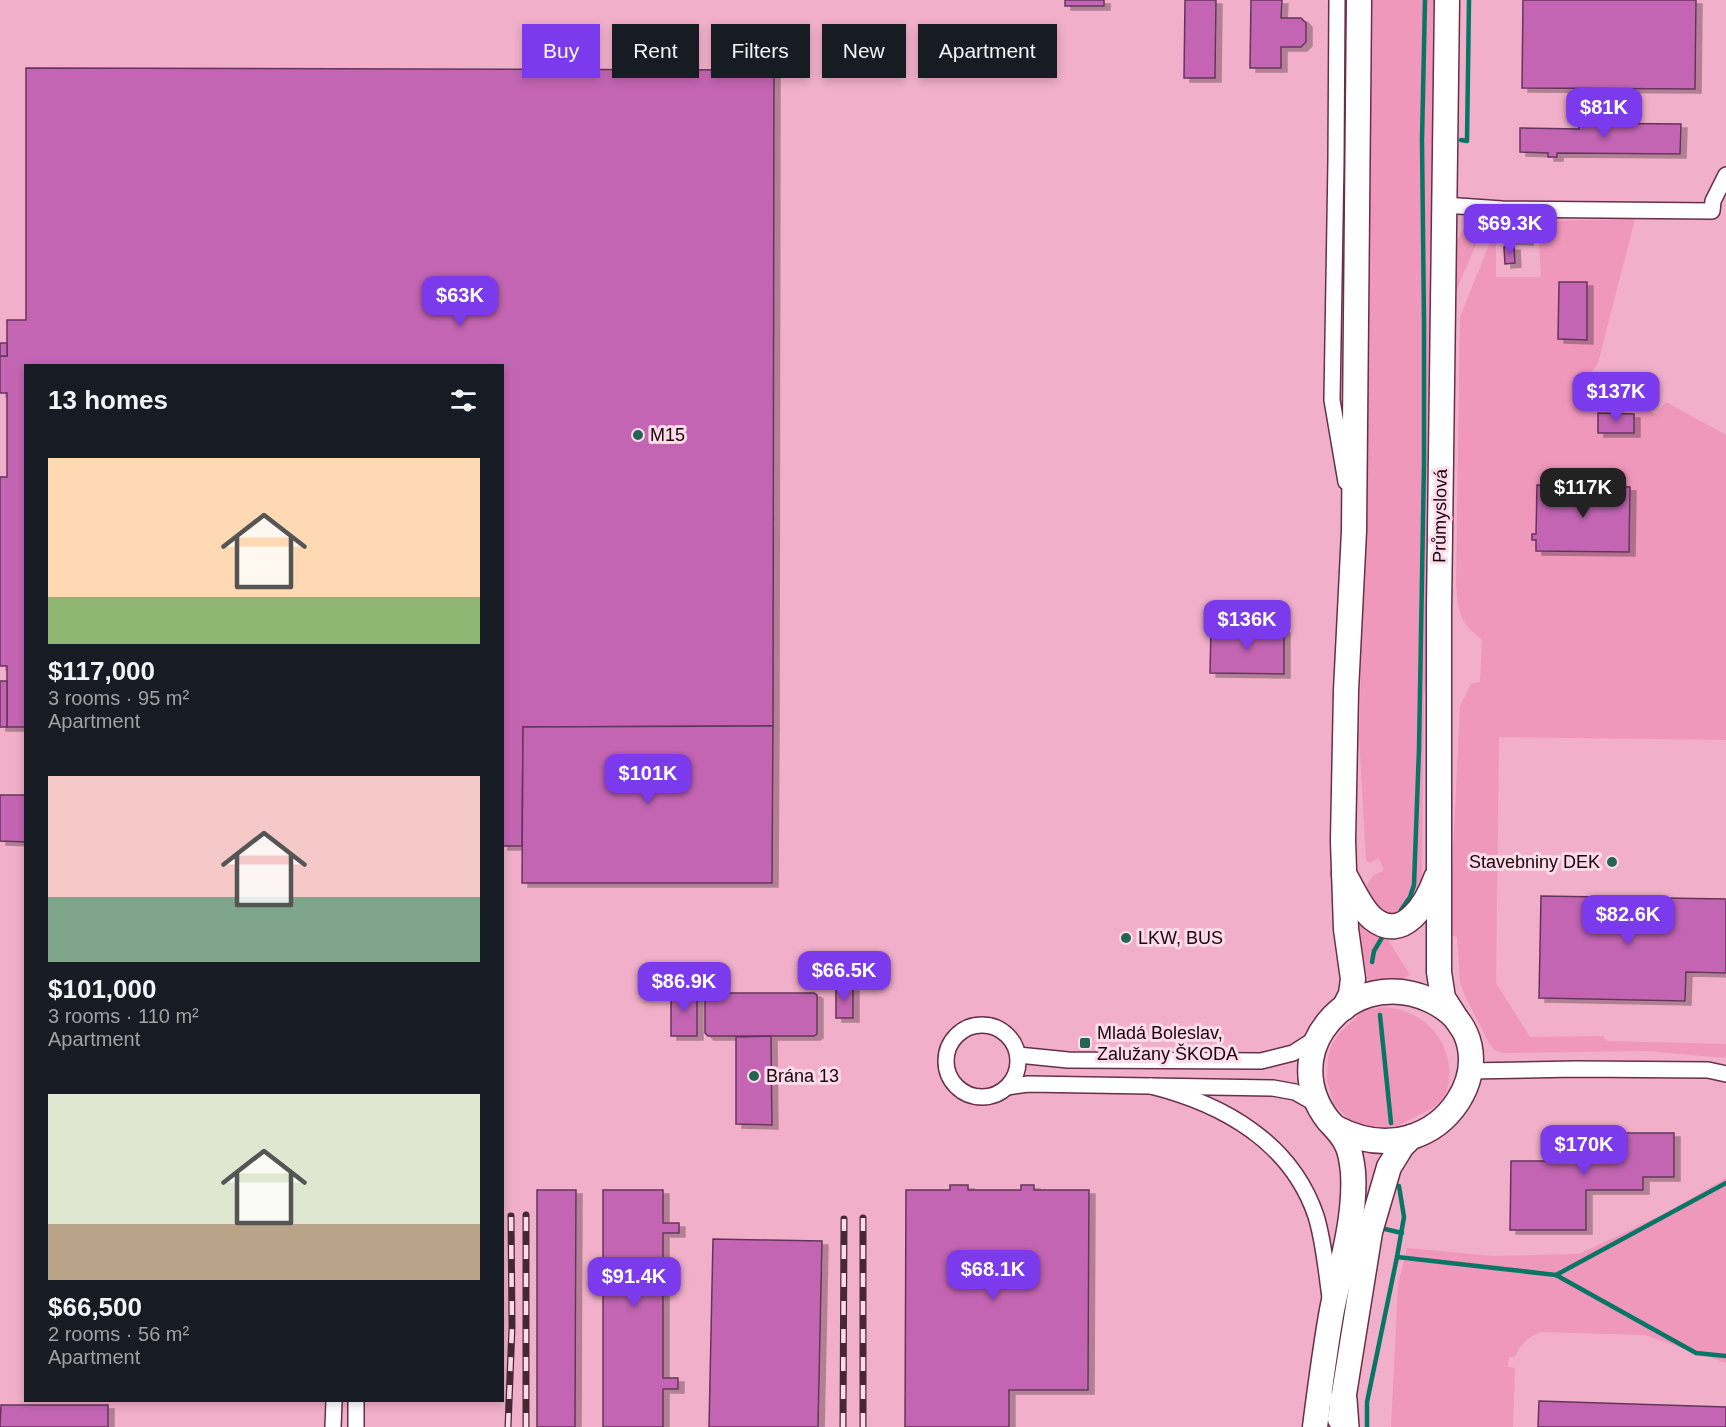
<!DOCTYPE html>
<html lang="en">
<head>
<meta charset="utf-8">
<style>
	body { margin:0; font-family:Arial,sans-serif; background:#242831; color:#f1f3f6; height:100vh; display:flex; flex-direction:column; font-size:22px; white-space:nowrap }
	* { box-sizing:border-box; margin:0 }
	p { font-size:20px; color:#9ea1a6 }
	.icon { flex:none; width:33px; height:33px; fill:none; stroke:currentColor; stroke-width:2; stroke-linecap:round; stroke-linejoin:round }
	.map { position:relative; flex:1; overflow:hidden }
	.panel { position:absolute; left:24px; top:364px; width:480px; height:1038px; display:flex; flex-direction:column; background:#171b24; border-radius:0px; box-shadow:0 3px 9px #0003 }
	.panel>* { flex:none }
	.hud { position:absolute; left:522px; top:24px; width:570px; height:54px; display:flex; gap:12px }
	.price { position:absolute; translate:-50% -51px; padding:0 14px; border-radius:12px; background:#7c3aed; color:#fff; font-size:20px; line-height:39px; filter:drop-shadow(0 2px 3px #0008) }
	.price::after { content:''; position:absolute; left:50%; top:36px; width:18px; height:14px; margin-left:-9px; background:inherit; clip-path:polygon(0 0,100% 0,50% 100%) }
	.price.current { background:#222; color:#fff }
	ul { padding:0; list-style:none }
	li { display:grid; align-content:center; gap:12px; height:318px; padding:0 24px }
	li span { display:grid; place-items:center; height:186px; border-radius:0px; color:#555 }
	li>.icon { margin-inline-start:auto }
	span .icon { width:108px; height:108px; fill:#fffc; stroke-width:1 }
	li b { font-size:26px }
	h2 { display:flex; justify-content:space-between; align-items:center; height:72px; padding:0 24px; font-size:26px }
	.pill { padding:0 21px; border-radius:0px; background:#171b24; box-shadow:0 3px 9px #0003; font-size:21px; line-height:54px }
	.pill.current { background:#7c3aed; color:#fff }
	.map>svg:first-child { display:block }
	.green { fill:#f097bc }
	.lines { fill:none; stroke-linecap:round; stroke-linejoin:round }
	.stream { stroke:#087664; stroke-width:4.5 }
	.building { fill:#c365b3; stroke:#64365c; stroke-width:1.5; filter:url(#shadow) }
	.street-casing { stroke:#673048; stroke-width:18 }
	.primary-casing { stroke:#673048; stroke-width:27 }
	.highway-casing { stroke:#673048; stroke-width:30 }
	.street { stroke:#fff; stroke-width:15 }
	.primary { stroke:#fff; stroke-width:24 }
	.highway { stroke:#fff; stroke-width:27 }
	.rail-casing { stroke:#462835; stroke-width:7 }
	.rail { stroke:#fedbe8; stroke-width:4.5; stroke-dasharray:14; stroke-linecap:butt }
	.poi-dot { fill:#236555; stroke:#fedbe8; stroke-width:2 }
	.labels { text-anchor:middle; stroke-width:6; stroke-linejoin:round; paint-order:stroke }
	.poi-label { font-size:18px; fill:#18040d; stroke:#fedbe8; text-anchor:start }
	.street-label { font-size:18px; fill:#18040d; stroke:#fedbe8 }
</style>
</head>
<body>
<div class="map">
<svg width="1726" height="1427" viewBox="0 0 1726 1427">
	<defs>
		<filter id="shadow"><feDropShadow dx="6" dy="4" stdDeviation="0" flood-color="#0004"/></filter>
	</defs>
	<rect width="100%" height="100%" fill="#f1afc9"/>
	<g class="green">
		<path d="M1371,0H1435L1428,671L1424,695L1422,881L1417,898L1401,916L1378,912L1370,900L1367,885L1373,876L1384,870L1379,858L1370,863L1366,860L1359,736L1364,573Z"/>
		<path d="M1635,219L1598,363L1591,373L1583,377L1656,414L1666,402L1726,435V740L1499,737L1496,983L1530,1037L1603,1036L1607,1041L1726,1044V1058L1645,1051L1503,1053L1494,1050L1488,1041L1464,994L1460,982L1457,937L1449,934L1460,706L1471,684L1480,682L1482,640C1459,621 1459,615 1456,586L1460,317L1491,240H1496V277H1541L1539,241L1542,221Z"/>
		<path d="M1482,221L1483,228L1456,291H1453C1453,265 1448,226 1482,221Z"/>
		<path d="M1358,913L1388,940L1410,975C1394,985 1385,976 1368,982L1358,925Z"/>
		<path d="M1383,1007C1417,1009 1445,1031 1449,1067C1450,1075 1449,1087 1445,1095C1433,1116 1404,1114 1390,1136L1350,1121L1334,1104L1327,1081L1328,1057L1332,1044L1341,1032L1363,1011Z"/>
		<path d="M1726,1178V1363L1645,1335L1541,1332C1527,1338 1521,1343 1515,1357H1509L1508,1367L1515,1368L1513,1427H1391L1398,1285L1407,1248L1493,1256L1579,1254L1668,1212Z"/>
	</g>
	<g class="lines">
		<g class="stream">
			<path d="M1461,140L1467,141L1469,0"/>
			<path d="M1401,910L1410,897L1414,885L1419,749L1424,463V323L1422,140L1425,0"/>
			<path d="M1372,962L1374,951L1383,936"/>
			<path d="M1380,1015L1391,1123"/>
			<path d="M1385,1229L1402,1233"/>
			<path d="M1397,1257L1404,1217L1399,1186"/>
			<path d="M1556,1275L1696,1353L1726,1356"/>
			<path d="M1367,1427V1402L1397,1257L1556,1275L1726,1183"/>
		</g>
	</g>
	<g class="building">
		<rect x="1065" y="0" width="39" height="6"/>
		<path d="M1185,0H1216L1215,78H1184Z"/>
		<path d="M1251,0H1282L1281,18H1301L1306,23V42L1301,47H1281V68H1250Z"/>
		<path d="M1523,0H1696L1695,89L1522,88Z"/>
		<path d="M26,68L774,70L773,726L523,727L522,846H502V366H26V727H7V666H0V477H7V393H0V356H7V320H26Z"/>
		<path d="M1579,123L1681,124L1680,154L1557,153V157H1548V153L1520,152V128L1579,129Z"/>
		<path d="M1526,232L1527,241L1508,240V233Z"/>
		<path d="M1514,246L1515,263L1505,264L1504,247Z"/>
		<path d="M1559,282H1587V340L1558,339Z"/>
		<rect x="0" y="343" width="7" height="13"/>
		<path d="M1598,413L1634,414V433H1598Z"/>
		<path d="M1537,485L1630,487L1629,552L1536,551V540H1532V534H1536Z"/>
		<path d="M1211,628L1284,629V674L1210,673Z"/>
		<rect x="0" y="681" width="7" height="46"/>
		<path d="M773,726L772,883H522L523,727Z"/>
		<path d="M0,795H26L25,842L0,841Z"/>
		<path d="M1541,896L1726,899V973L1686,972L1685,1001L1539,998Z"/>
		<rect x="836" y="987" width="17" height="31"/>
		<rect x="671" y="989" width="26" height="47"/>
		<path d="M708,993H814L817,995V1034L814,1036H708L705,1033V995Z"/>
		<path d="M771,1036L772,1125L736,1124V1037Z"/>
		<path d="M1555,1133H1674V1177H1643V1190H1586V1230H1510L1511,1161H1556Z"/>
		<path d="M950,1185H968V1190H1021V1185H1034V1190H1089L1088,1390H1009V1427H905L906,1190H950Z"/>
		<path d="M537,1190H576L575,1427H537Z"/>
		<path d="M603,1190H663V1223H679V1233H663V1378H678V1389H663V1427H603Z"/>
		<path d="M713,1239L822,1241L818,1427H709Z"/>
		<path d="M1539,1401L1726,1407V1427H1538Z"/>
		<path d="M1,1405H108V1427H0Z"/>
	</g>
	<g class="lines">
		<defs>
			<g id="street">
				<path d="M1337,0L1336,161L1332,400L1346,482"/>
				<path d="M1444,205L1502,209L1712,211L1713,201L1726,175"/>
				<circle cx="982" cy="1061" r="36"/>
				<path d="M1018,1055L1068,1060L1261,1061L1293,1053L1318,1037"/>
				<path d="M1469,1071L1576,1069L1708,1070L1726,1074"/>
				<path d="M1151,1086C1223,1104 1291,1142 1316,1216C1324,1242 1326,1270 1330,1297"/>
				<path d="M1007,1087L1028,1084L1273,1088L1295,1092L1318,1105"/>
				<path d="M333,1427L334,1401"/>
				<path d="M356,1427V1401"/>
			</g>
			<g id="primary">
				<path d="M1447,0L1439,610V972L1443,998L1461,1026"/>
				<path d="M1344,874C1352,887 1360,907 1372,918C1403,944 1427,903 1436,878"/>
				<path d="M1344,1008L1351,994L1353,979L1346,929L1343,841L1346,691L1354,531L1359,0"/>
				<path d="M1340,1419L1370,1232L1389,1167L1402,1146L1411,1137"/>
				<path d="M1315,1427C1320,1388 1325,1349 1332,1310C1341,1265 1356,1218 1353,1172C1352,1163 1351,1153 1347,1145C1343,1135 1335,1128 1328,1120C1315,1103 1308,1082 1311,1060C1315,1031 1339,1004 1368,995C1389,989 1410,991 1430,1000C1523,1043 1443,1184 1336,1128"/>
			</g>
			<path id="highway" d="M1343,1400L1345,1427"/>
		</defs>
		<use href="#street" class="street-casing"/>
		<use href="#primary" class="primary-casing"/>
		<use href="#highway" class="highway-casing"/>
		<use href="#street" class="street"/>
		<use href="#primary" class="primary"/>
		<use href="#highway" class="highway"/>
		<defs>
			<g id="rail">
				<path d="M508,1427L512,1327L511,1216"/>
				<path d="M526,1427V1215"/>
				<path d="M843,1427L844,1219"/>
				<path d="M863,1427V1218"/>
			</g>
		</defs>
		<use href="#rail" class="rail-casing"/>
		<use href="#rail" class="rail"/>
	</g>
	<g class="poi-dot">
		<circle cx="638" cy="435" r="6"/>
		<circle cx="1612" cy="862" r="6"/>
		<circle cx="1126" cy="938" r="6"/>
		<rect x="1079" y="1037" width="12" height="12" rx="3"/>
		<circle cx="754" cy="1076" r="6"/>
	</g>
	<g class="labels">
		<g class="poi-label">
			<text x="650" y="441">M15</text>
			<text x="1600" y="868" text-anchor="end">Stavebniny DEK</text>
			<text x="1138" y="944">LKW, BUS</text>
			<text x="1097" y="1039">Mladá Boleslav,<tspan x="1097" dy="21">Zalužany ŠKODA</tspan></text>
			<text x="766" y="1082">Brána 13</text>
		</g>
		<g class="street-label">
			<text transform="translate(1440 516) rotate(-89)" y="6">Průmyslová</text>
		</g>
	</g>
</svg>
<b class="price" style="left:1604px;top:139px">$81K</b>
<b class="price" style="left:1510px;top:255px">$69.3K</b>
<b class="price" style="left:460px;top:327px">$63K</b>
<b class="price" style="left:1616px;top:423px">$137K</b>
<b class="price current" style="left:1583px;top:519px">$117K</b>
<b class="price" style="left:1247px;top:651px">$136K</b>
<b class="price" style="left:648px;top:805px">$101K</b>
<b class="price" style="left:1628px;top:946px">$82.6K</b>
<b class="price" style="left:844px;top:1002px">$66.5K</b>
<b class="price" style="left:684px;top:1013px">$86.9K</b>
<b class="price" style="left:1584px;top:1176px">$170K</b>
<b class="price" style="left:993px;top:1301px">$68.1K</b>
<b class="price" style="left:634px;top:1308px">$91.4K</b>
<div class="hud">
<a class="pill current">Buy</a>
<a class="pill">Rent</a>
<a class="pill">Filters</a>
<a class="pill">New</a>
<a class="pill">Apartment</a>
</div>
<section class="panel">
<h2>13 homes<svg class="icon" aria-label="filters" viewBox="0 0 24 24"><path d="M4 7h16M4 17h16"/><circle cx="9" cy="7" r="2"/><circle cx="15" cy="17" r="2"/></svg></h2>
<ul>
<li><span style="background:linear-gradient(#ffd9b3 75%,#8fb573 0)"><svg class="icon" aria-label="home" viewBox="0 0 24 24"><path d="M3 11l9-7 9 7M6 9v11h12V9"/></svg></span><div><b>$117,000</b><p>3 rooms · 95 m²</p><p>Apartment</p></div></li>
<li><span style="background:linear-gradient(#f6c9c9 65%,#7fa58c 0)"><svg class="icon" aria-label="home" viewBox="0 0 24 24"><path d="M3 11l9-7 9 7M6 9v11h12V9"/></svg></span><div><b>$101,000</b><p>3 rooms · 110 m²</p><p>Apartment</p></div></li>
<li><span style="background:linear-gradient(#dfe7d0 70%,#b9a48a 0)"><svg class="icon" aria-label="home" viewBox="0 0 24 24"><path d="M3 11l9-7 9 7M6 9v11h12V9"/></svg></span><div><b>$66,500</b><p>2 rooms · 56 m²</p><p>Apartment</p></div></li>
</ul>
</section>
</div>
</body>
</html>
